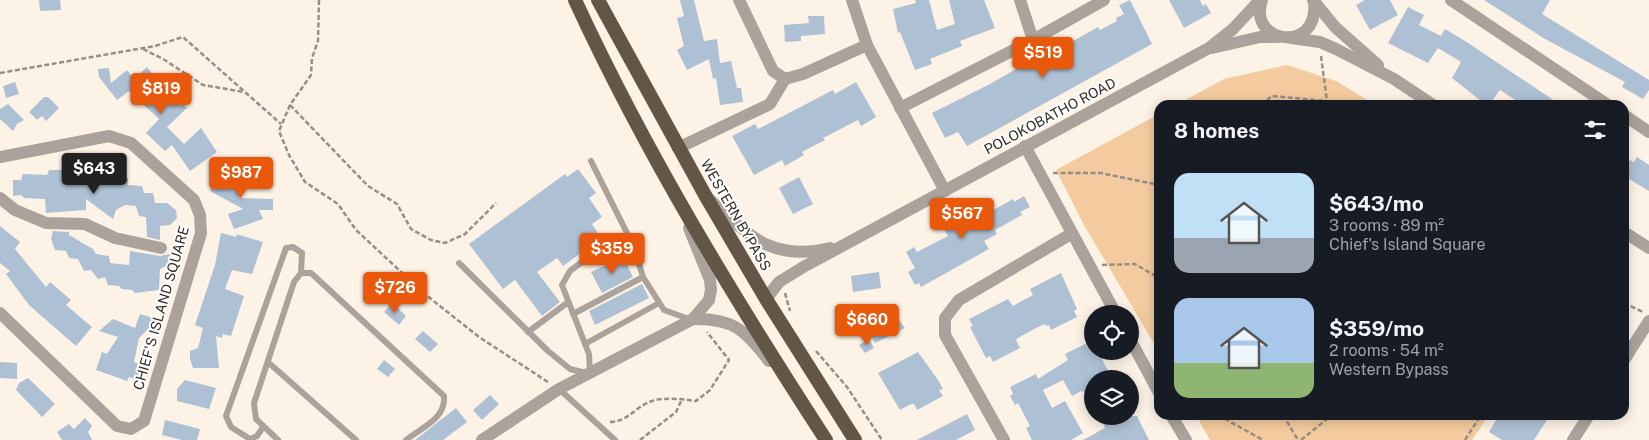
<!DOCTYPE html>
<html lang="en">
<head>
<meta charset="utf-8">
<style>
	body { margin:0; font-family:"Public Sans",sans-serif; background:#242831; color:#f1f3f6; height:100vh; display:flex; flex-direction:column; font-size:19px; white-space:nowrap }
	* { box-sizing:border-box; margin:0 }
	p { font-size:16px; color:#9ea1a6 }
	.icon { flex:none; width:28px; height:28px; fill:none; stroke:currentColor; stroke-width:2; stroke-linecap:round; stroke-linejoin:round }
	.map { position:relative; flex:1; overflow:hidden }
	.side { position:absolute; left:1154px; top:100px; width:475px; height:320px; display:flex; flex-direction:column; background:#171b24; border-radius:15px; box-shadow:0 2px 12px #0003 }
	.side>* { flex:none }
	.buttons { position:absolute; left:1084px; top:305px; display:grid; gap:10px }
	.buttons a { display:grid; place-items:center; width:55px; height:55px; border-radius:50%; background:#171b24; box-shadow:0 2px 12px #0003; font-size:25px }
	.price { position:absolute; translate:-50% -42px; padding:0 11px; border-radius:5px; background:#ea580c; color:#fff; font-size:16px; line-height:32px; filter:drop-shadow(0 1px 2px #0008) }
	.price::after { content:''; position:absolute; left:50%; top:30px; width:15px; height:11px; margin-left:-8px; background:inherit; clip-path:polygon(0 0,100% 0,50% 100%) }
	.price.on { background:#222; color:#fff }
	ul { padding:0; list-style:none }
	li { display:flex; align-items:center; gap:15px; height:125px; padding:0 20px }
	li span { display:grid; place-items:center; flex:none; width:140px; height:100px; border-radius:15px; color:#555 }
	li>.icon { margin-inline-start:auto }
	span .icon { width:60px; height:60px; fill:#fffc; stroke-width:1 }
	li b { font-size:21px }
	h2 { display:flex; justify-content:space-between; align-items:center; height:60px; padding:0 20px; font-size:21px }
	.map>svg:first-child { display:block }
	.green { fill:#f3cb9e }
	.building { fill:#aec0d3 }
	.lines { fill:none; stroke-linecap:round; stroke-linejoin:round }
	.path { stroke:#978f85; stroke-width:2.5; stroke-dasharray:5 2.5; stroke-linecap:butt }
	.service { stroke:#aba39b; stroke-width:6 }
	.minor { stroke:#aba39b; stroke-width:12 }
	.tertiary { stroke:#aba39b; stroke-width:12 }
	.trunk { stroke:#645646; stroke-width:14 }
	.labels { text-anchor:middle; stroke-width:4; stroke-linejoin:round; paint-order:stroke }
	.street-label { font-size:14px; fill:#322c24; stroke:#fff }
</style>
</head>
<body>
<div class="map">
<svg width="1649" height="440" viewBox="0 0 1649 440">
	<rect width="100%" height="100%" fill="#fdf2e6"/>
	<g class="green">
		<path d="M1287,65L1336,81L1375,105H1176L1224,79Z"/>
		<path d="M1159,114V352L1084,225L1056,170Z"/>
		<path d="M1196,415H1489L1472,440H1210Z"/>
	</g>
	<g class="building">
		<path d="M39,0H60L61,10L40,11Z"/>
		<path d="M680,0H694L704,41L717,39L720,63L731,61L737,88H741L743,102L720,105L716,78L713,79L709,59L687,70L677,50L684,46L677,18L684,16Z"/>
		<path d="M915,0H929L937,30L955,24L949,0H984L995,28L960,41L962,46L930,59L932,64L915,70L900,32L898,33L893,9L916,3Z"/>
		<path d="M1130,0L1152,44L967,146L958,132L945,138L932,113L990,84L1057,45L1059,49L1098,27L1100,30L1117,21L1116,18L1124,14L1119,5Z"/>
		<path d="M1169,0H1200L1203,6L1206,4L1211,13L1184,28Z"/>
		<path d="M1365,0H1390L1398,15L1370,30L1356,5Z"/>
		<path d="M1484,0H1550L1542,14L1649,80V90L1643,99L1622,87L1625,82L1545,39Z"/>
		<path d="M1408,7L1424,15L1419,25L1441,36L1445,29L1465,41L1561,105H1523L1500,90L1489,105H1486L1452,78L1461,62L1438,48L1428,63L1388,43Z"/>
		<path d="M808,16H824L825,34L801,36V41L785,42L784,25L809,23Z"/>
		<path d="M147,67L154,76L150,79L173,100L176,97L187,108L167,127L184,144L201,128L217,152L190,171L172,145L165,151L146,133L159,119L129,91L117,100L99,77L98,69L109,68L111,83L127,70L134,79Z"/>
		<path d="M15,82L19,94L6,98L3,86Z"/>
		<path d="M856,82L876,117L861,126L858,120L823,138L825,140L802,152L804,155L785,166L782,160L754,175L732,136L755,124L758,129L833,90L835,94Z"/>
		<path d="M44,97H48L59,108L46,121L42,116L37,120L29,112Z"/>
		<path d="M8,104L24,120L17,124L13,131L0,119V109Z"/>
		<path d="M1637,157L1649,165V191L1624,176V170L1630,160L1634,162Z"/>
		<path d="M76,165L92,166V169L115,170L116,176L128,178V185L142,186L144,193H153L155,203H167L176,210L177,218L170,225L160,226V240L147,237L146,217L139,216L136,206L125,205L116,210L113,219L86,199V210L46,213L45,199L24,198L21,195L13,196V180H21L23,174L47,175L49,170H64V168L75,169Z"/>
		<path d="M230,167L250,178L239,198L273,199V210H259L263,219L234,229L228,214L243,209L210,191L216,179L222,182Z"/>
		<path d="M578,169L596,193L589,198L602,217L592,224L601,238L563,266L557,258L537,272L560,302L542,316L515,280L503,289L469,244L565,174L567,177Z"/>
		<path d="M799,177L813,204L793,214L779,188Z"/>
		<path d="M1024,196L1030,207L1020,212L1022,215L995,230L997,234L984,241L989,249L921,287L919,283L915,285L908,272L915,268L906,252L914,247L917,252L948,236L942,225L971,209L970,206L980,200L988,213L1013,199L1014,202Z"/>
		<path d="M0,226L20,242L15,249L46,287L50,282L71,300L66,305L92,327L76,346L29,305L6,274L10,271L0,263Z"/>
		<path d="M53,231L69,232V235L93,249L96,254L109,256L110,263L129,265L130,251L160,256L170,254L171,264L160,269L159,290L135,293L132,290L122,289L119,286L108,285L105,277L98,279L91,270L84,271L78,259L69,258L66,251L55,250L51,239Z"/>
		<path d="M221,233L237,237L236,234L263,242L252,274L232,270L225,289L244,296L231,336L223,334L222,338L216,336L219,368H193L190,359V351L198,348L203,328L195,325L215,265Z"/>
		<path d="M623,257L633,277L602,293L591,272Z"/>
		<path d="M879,272L881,288L853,292L851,276Z"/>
		<path d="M1061,273L1077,309L1074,311L1077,317L1051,330L1049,325L1046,326L1045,324L1034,329L1018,338L1016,340L1020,348L993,362L990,356L986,358L970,327L973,326L969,319L1008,299L1013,306L1033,295L1030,289Z"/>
		<path d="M642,284L649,298L595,325L589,311Z"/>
		<path d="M392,303L406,316L399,325L384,312Z"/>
		<path d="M140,314L156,319L152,331L147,330L139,338L134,362L144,366L139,380L129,377L127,381L96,370L102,352L107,354L118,337L99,331L113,319L135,328Z"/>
		<path d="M894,314L905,328L875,343L867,327Z"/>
		<path d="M423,331L438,344L430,352L415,339Z"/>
		<path d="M869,339L874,348L865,353L859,345Z"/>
		<path d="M1089,342L1092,351H1098L1112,379H1092V407L1085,392L1081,391L1072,396L1063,380L1043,390L1052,408L1065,401L1083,433L1071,440H1032L1026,428L1030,426L1018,403L1015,405L1010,396L1013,394L1010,387L1036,374L1038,379L1068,360L1065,354Z"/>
		<path d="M918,352L938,380L943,389L939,390L943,396L917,410L914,404H911L900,410L878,373Z"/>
		<path d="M384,360L395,369L388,377L377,369Z"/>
		<path d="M0,362L17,363V379L0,378Z"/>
		<path d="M28,378L55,404L42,417L16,390L19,383Z"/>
		<path d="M185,380L216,388L209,409L177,401V389Z"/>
		<path d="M490,395L499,404L482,420L473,410Z"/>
		<path d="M456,408L467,422L443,440H415Z"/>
		<path d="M967,414L975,430L956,440H917Z"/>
		<path d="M1499,415H1550L1534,440H1502L1489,432Z"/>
		<path d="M1110,416H1137L1149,440H1083L1105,428L1102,421Z"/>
		<path d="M85,418L92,426L88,432L92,440H62L57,432L69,424L74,429Z"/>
		<path d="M165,420L200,429L197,440H182L162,435Z"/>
	</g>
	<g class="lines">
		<g class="path">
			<path d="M319,0L318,41L312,58L311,75L290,105L279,131L289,155L305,182L338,204L356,230L426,295L479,337L548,382"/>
			<path d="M143,49L163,59L203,85L244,92"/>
			<path d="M1321,56L1327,101L1331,105"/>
			<path d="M0,73L155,46L183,37L281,124"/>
			<path d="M290,105L368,186L397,204L411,229L431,240L445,243L465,234L496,203"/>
			<path d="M1261,105L1272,96L1327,101"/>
			<path d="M1053,173H1100L1159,185"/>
			<path d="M1102,265L1135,264L1159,278"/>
			<path d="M785,293L790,311"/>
			<path d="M1624,303L1643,312"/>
			<path d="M816,351L847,387L882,440"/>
			<path d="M1218,415L1263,440"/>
			<path d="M1283,415L1298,440"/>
			<path d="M610,422C630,421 634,407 652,401C665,397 682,399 696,401L710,390L729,360L707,332"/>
			<path d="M640,440L676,412L682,399"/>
			<path d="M1301,440L1332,415"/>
			<path d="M1465,440L1481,415"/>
		</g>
		<g class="service">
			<path d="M591,161L634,247"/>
			<path d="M459,263L548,351L570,369L590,374L589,354L562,285L570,271L606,244L620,240L634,247L643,277L664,310L689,319"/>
			<path d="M573,314L643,277"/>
			<path d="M528,332L567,303"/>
			<path d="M585,344L659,303"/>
			<path d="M269,363L356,440"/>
			<path d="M559,389L615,440"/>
			<path d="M263,427L257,436L250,439L231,427L226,416L286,248L293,247L302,253L301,273"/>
			<path d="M278,440L256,419L254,403L294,282L301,273H311L444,396C446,419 422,427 406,440"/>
		</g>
		<g class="minor">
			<path d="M739,0L773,71L785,79L803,74L867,45"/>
			<path d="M852,0L867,45L945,191"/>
			<path d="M1020,0L1033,40"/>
			<path d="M1451,0L1608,105"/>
			<path d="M900,108L1033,40L1104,0"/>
			<path d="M1624,115L1649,132"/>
			<path d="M1025,146L1116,314"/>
			<path d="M678,148L770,104L785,79"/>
			<path d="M0,157L109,136L131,143L194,200L200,215L201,233L144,421L131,429L117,426L0,313"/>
			<path d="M0,198L15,210L46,223L85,224L115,238L161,248"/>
			<path d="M693,319C733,318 745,330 769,361"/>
			<path d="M1130,339L1159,393"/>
			<path d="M1624,360L1649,321"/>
			<path d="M1171,415L1186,440"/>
			<path d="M482,440L559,389L693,319L709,300L711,290L710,280L689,228"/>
			<path d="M1004,440L945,335V318L959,300L1071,234"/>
			<path d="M1573,440L1589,415"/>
		</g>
		<g class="tertiary">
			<path d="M1262,0C1247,44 1319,54 1314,3"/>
			<path d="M1313,0L1335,27L1378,65"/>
			<path d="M1291,38L1320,42L1336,49L1394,79L1433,105"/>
			<path d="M1212,48L1260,37H1278"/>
			<path d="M710,200C750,236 771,262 830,248"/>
			<path d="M1624,232L1649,248"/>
			<path d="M766,299L779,282L805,266L1209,48L1233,29L1260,0"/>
		</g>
		<g class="trunk">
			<path d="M575,0C646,154 734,298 826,440"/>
			<path d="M598,0L705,195L766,299L855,440"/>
		</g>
	</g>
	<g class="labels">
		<g class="street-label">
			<text transform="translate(1050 116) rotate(-28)" y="5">POLOKOBATHO ROAD</text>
			<text transform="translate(736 215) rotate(60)" y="5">WESTERN BYPASS</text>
			<text transform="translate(161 308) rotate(-74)" y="5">CHIEF'S ISLAND SQUARE</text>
		</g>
	</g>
</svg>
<div class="buttons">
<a><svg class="icon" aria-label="locate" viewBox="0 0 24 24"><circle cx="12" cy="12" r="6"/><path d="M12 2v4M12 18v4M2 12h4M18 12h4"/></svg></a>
<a><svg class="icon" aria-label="layers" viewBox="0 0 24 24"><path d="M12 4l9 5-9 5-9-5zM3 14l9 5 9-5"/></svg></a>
</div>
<b class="price" style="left:1043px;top:79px">$519</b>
<b class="price" style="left:161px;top:115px">$819</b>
<b class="price on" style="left:94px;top:195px">$643</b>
<b class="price" style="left:241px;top:199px">$987</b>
<b class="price" style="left:962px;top:240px">$567</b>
<b class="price" style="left:612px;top:275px">$359</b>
<b class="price" style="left:395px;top:314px">$726</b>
<b class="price" style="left:867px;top:346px">$660</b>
<section class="side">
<h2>8 homes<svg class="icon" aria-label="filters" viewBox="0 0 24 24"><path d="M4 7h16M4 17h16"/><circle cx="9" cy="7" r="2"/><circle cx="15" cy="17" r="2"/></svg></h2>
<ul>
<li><span style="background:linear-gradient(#bfe0f5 65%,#9aa5b1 0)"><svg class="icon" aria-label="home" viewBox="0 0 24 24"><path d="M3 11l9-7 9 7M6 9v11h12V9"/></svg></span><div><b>$643/mo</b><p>3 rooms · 89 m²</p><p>Chief's Island Square</p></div></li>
<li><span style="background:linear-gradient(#a9c7e8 65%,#8fb573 0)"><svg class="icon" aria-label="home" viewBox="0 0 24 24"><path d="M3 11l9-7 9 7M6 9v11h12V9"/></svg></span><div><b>$359/mo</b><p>2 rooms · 54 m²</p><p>Western Bypass</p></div></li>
</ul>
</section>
</div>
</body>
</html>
